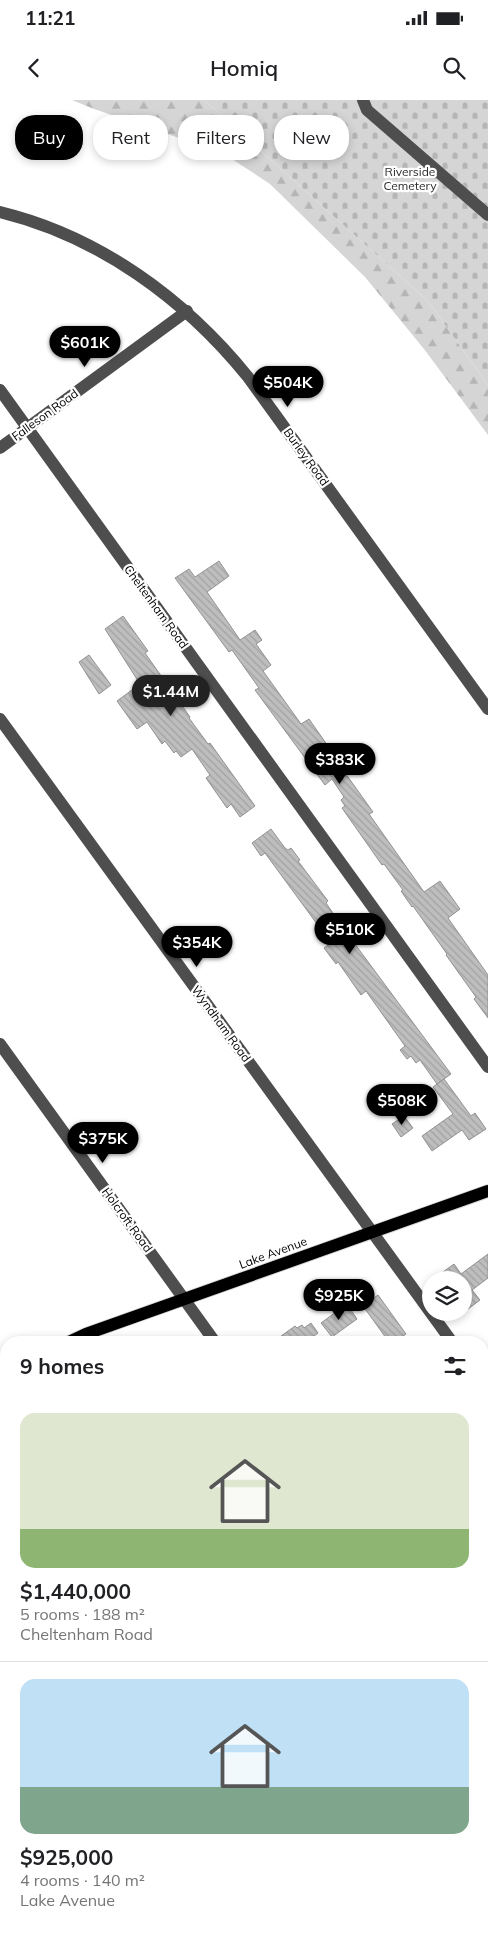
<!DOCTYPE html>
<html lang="en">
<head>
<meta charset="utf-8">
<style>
	body { margin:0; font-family:Mulish,sans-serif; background:#f2f2f2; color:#202124; height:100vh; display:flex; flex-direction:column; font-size:19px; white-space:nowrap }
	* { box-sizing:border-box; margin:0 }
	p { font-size:16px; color:#757577 }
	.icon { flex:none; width:28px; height:28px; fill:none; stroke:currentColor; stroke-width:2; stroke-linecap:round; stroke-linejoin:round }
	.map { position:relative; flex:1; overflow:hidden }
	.side { position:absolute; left:0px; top:1236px; width:489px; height:601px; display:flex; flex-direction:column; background:#fff; border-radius:20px 20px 0 0; box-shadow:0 2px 8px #0003 }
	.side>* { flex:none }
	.banner { position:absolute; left:15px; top:15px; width:459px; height:45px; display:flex; gap:10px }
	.buttons { position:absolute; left:422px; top:1171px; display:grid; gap:10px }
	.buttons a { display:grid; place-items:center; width:50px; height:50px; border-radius:50%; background:#fff; box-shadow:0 2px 8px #0003; font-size:25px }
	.price { position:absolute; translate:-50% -42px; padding:0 11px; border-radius:18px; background:#000; color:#fff; font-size:16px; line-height:32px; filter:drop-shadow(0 1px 2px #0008) }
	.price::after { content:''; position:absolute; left:50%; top:30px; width:15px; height:11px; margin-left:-8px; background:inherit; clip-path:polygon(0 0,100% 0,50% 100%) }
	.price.on { background:#222; color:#fff }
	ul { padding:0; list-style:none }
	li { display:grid; align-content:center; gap:10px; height:265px; padding:0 20px }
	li+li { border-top:1px solid #e0e0e0 }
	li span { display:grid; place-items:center; height:155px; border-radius:15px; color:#555 }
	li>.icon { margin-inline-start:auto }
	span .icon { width:90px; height:90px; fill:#fffc; stroke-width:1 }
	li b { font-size:21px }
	h2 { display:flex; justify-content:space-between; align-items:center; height:60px; padding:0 20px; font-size:21px }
	.chip { padding:0 18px; border-radius:20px; background:#fff; box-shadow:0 2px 8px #0003; font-size:18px; line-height:45px }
	.chip.on { background:#000; color:#fff }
	.status { display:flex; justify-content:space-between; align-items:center; height:35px; padding:0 25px; background:#fff; direction:ltr }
	.status svg { height:14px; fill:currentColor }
	header { display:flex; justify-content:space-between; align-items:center; height:65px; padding:0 20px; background:#fff; font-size:22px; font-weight:600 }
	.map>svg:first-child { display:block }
	.forest { fill:url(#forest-firs) }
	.cemetery { fill:url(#cemetery-stones) }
	.building { fill:url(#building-back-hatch); stroke:#929292 }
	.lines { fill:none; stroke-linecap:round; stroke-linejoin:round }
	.major-casing { stroke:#dbdbdb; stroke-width:14 }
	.minor { stroke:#4e4e4e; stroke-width:12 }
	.major { stroke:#000; stroke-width:12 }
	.rail { stroke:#000; stroke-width:4; stroke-dasharray:8 2.5 1 2.5; stroke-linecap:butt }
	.labels { text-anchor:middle; stroke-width:4.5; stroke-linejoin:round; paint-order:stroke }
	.park-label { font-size:12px; fill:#2c2c2c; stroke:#fff }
	.street-label { font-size:12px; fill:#000; stroke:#fff }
</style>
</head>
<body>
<div class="status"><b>11:21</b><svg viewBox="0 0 49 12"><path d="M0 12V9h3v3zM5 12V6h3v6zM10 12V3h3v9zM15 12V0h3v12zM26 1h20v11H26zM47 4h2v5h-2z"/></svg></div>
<header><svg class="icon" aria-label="back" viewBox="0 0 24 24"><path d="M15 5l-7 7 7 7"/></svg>Homiq<svg class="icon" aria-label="search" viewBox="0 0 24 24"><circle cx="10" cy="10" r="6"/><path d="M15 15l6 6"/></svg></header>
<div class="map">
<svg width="488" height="1837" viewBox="0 0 488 1837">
	<defs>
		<pattern id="forest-firs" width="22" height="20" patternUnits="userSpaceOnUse" patternTransform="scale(1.25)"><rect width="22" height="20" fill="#d5d5d5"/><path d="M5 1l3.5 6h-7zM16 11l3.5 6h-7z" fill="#b5b5b5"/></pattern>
		<pattern id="cemetery-stones" width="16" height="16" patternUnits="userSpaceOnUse" patternTransform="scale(1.25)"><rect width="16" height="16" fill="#d5d5d5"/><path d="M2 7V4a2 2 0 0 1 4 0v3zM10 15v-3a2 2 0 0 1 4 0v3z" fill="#b5b5b5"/></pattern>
		<pattern id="building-back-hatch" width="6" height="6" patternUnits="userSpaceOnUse" patternTransform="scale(1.25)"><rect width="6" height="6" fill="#bebebe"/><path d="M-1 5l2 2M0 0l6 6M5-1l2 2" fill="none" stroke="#a2a2a2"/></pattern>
	</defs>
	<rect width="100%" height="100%" fill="#fff"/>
	<path class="forest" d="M72,0H204L428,201L488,285V335L424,249L365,177L270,84L223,53L94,9Z"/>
	<path class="cemetery" d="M204,0H488V285L428,201Z"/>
	<g class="building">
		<path d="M219,461L229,476L207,492L227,521L240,540L255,530L262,540L256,544L271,565L263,571L301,624L309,619L330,649L323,654L337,674L343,670L373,712L369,714L424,792L440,781L460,809L448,818L488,875V918L474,899L476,897L446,855L447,854L413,806L412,807L401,791L403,790L384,764L382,765L342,708L345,706L341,700L344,697L332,679L325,685L255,590L259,588L232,550L229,552L175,478L189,469L195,477Z"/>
		<path d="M123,516L148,551L145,553L190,617L189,618L208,644L210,643L255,706L240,717L231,704L227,708L206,678L210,675L192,649L181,657L176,651L174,653L165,641L162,644L147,622L137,629L117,601L140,584L105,529Z"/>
		<path d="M89,555L111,585L99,594L79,562Z"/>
		<path d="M271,729L285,748L288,750L291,748L300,760L298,761L328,801L326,803L346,832L451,974L437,984L420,960L416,963L411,956L407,959L400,950L405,946L366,891L361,895L338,862L336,864L324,848L331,843L265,753L261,756L252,743Z"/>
		<path d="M444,979L471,1016L475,1013L486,1029L469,1040L462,1030L432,1051L422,1036L453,1014L433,987Z"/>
		<path d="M404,1016L413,1028L401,1037L392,1024Z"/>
		<path d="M488,1154V1178L472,1190L480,1200L464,1212V1180H432L454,1164L461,1174Z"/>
		<path d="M378,1195L406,1234L394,1242H389L363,1206Z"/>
		<path d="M347,1204L357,1219L332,1237L321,1223Z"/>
		<path d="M311,1223L318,1233L306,1242H273L295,1226L297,1228L302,1225L304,1228Z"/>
	</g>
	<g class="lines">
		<defs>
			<g id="major">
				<path d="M69,1242L86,1234L488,1091"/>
				<path d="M0,1277L6,1274"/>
			</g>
		</defs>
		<use href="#major" class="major-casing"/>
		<g class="minor">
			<path d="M363,0L367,10L488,115"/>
			<path d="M0,112C99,136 185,199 248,277L488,609"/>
			<path d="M0,290L488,967"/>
			<path d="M0,348L187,211"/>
			<path d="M0,619L452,1242"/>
			<path d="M0,944L215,1242"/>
			<path d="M0,1262L6,1271"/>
			<path d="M0,1282L6,1291"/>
			<path d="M482,1285L488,1292"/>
			<path d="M0,1447L6,1443"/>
			<path d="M0,1486H6"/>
			<path d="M0,1776L6,1774"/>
		</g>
		<use href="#major" class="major"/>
		<g class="rail">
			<path d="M0,1652L6,1653"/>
			<path d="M482,1677H488"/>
		</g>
	</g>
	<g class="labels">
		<g class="park-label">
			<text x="410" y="76">Riverside<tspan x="410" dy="14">Cemetery</tspan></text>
		</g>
		<g class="street-label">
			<text transform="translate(45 315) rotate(-36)" y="4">Falleson Road</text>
			<text transform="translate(306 357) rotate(54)" y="4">Burley Road</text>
			<text transform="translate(156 507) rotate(54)" y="4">Cheltenham Road</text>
			<text transform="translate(221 924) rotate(54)" y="4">Wyndham Road</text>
			<text transform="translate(127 1120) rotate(54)" y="4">Holcroft Road</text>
			<text transform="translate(273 1153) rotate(-20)" y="4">Lake Avenue</text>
		</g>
	</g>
</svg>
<div class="buttons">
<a><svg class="icon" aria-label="layers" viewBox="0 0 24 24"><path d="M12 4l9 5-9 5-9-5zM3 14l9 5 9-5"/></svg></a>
</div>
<b class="price" style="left:85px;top:268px">$601K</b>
<b class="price" style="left:288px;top:308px">$504K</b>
<b class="price on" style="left:171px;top:617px">$1.44M</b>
<b class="price" style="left:340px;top:685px">$383K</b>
<b class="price" style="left:350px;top:855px">$510K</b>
<b class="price" style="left:197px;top:868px">$354K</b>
<b class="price" style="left:402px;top:1026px">$508K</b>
<b class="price" style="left:103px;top:1064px">$375K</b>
<b class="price" style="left:339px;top:1221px">$925K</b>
<div class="banner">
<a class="chip on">Buy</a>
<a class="chip">Rent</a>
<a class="chip">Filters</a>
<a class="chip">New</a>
</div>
<section class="side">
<h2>9 homes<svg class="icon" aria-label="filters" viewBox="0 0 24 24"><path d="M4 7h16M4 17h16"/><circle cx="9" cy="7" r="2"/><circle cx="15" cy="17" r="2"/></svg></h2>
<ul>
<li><span style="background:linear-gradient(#dfe7d0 75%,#8fb573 0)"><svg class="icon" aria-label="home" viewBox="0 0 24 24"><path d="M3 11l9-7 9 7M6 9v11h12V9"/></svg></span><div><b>$1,440,000</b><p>5 rooms · 188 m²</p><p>Cheltenham Road</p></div></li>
<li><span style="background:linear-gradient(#bfe0f5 70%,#7fa58c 0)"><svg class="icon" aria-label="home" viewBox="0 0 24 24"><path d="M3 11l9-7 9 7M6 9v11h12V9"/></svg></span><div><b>$925,000</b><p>4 rooms · 140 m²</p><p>Lake Avenue</p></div></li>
</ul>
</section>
</div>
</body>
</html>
